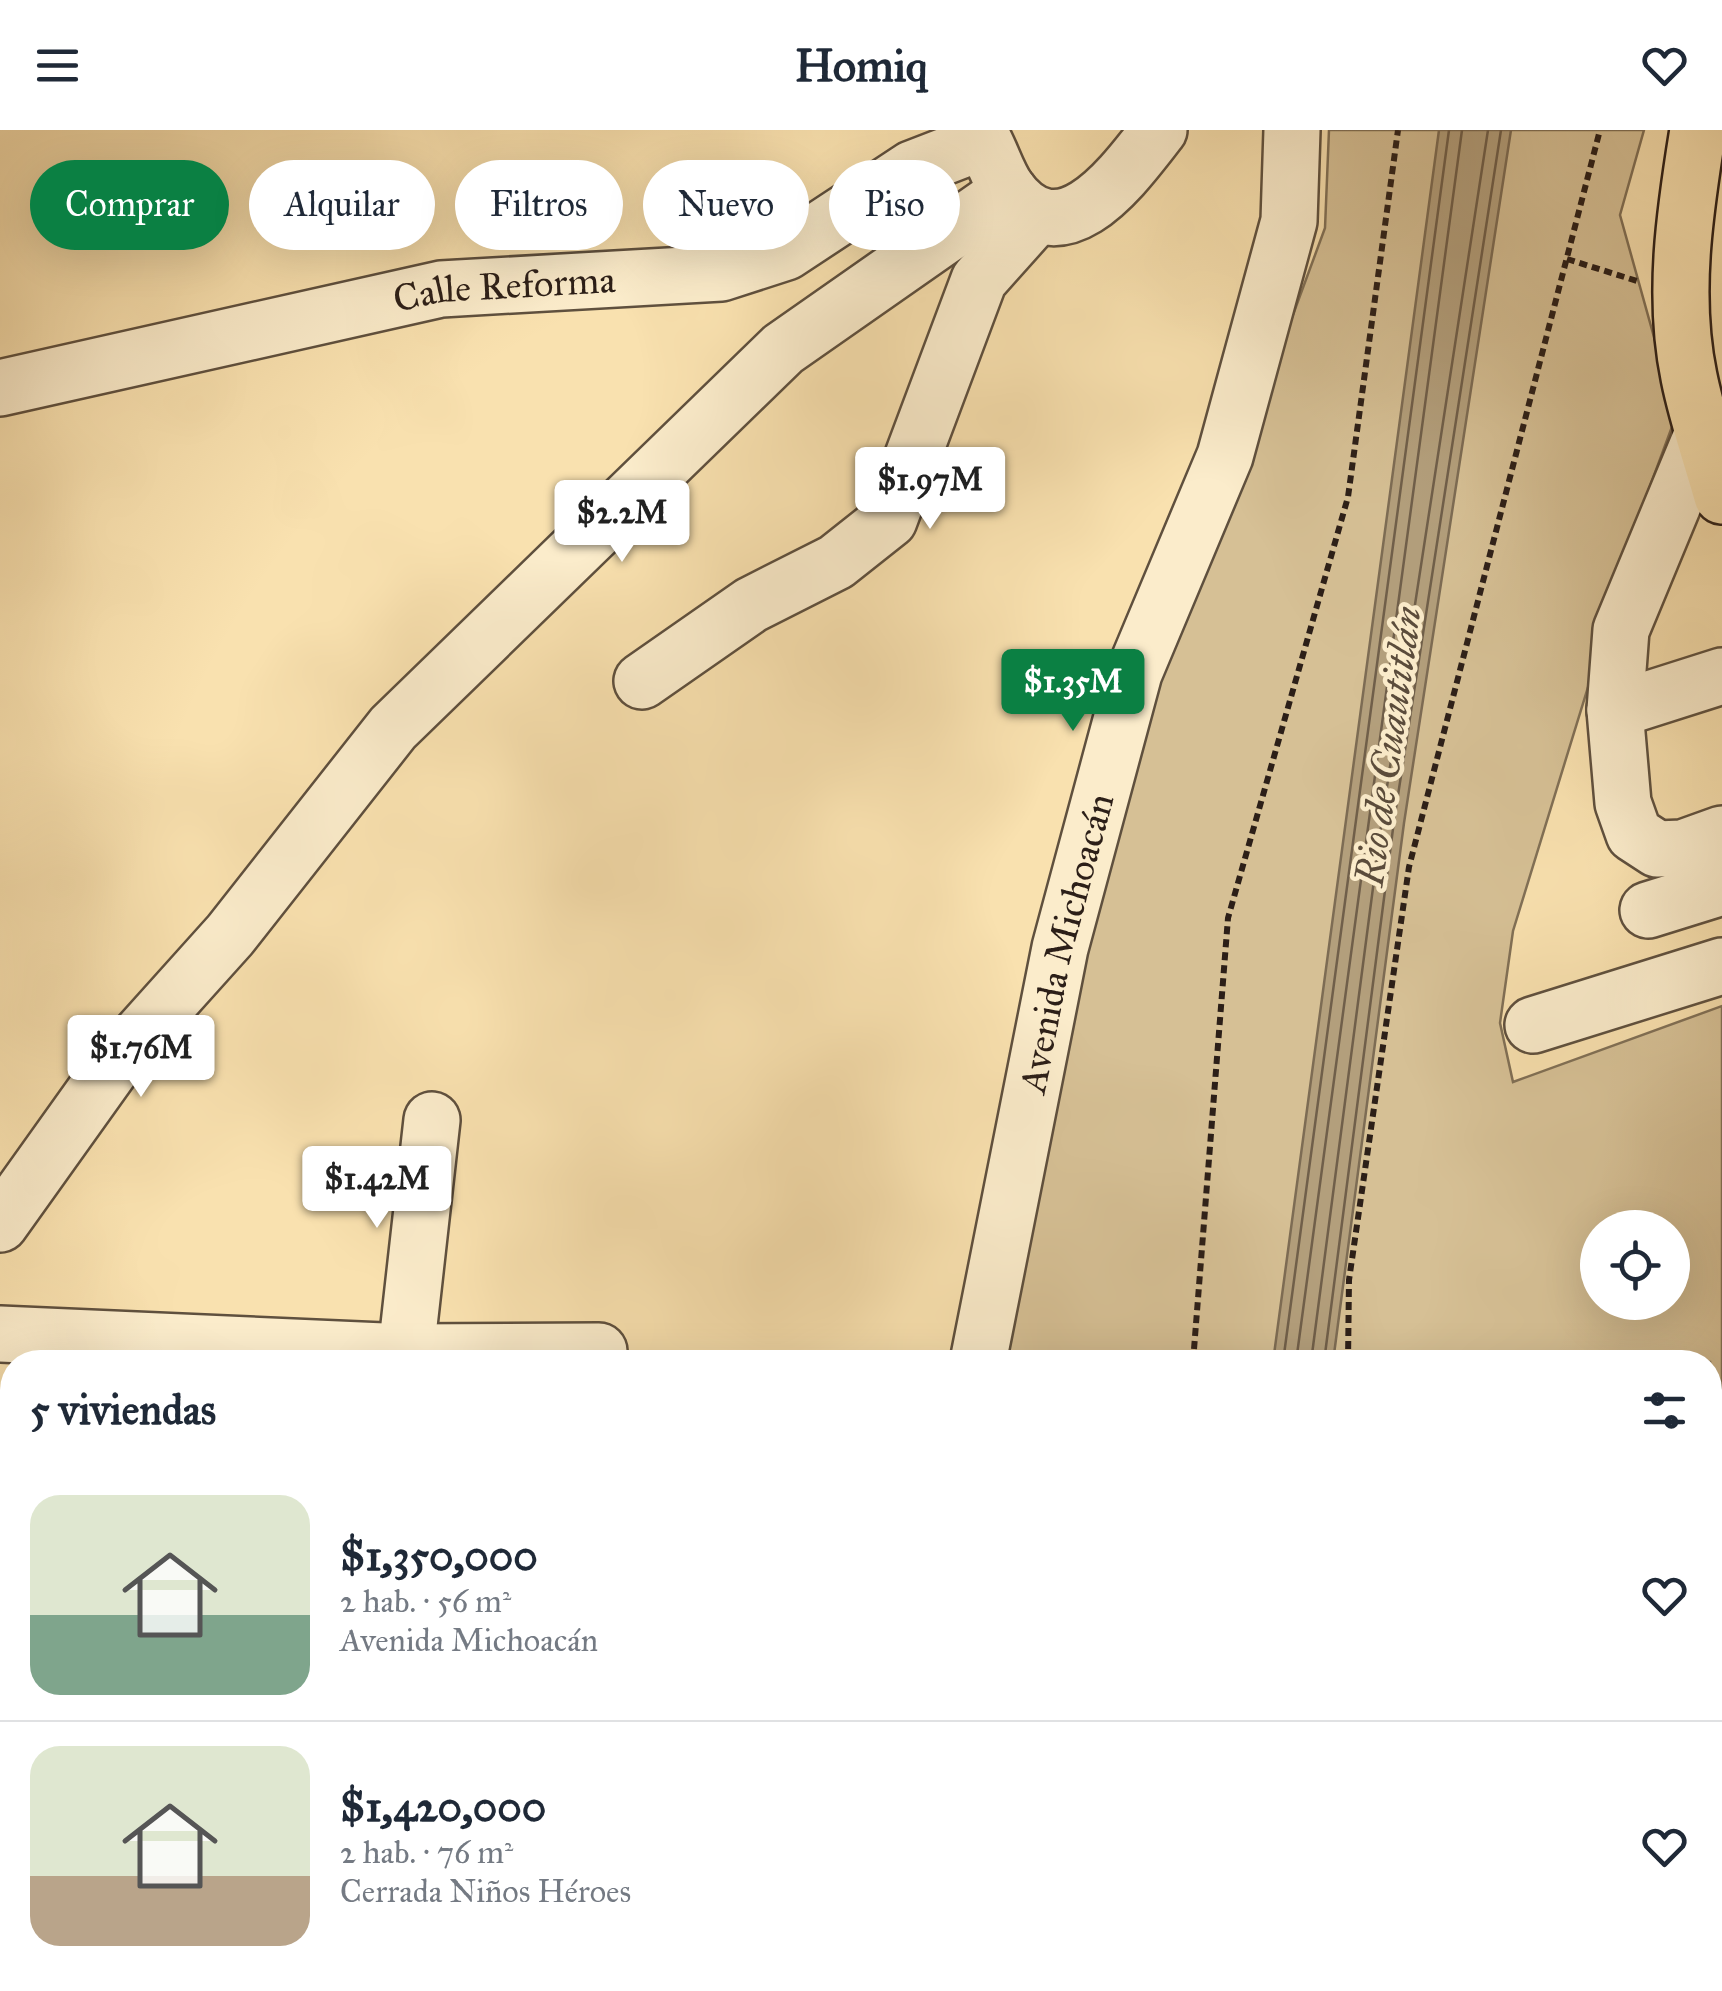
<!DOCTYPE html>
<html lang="es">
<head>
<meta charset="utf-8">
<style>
	body { margin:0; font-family:"IM FELL Great Primer",serif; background:#f6f6f7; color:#1f2937; height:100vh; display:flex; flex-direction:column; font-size:38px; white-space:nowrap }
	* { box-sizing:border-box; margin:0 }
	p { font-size:32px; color:#747a83 }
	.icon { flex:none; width:55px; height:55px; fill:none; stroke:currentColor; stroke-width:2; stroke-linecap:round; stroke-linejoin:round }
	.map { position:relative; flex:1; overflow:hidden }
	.side { position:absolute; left:0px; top:1220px; width:1722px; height:642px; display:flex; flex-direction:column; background:#fff; border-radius:40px 40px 0 0; box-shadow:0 10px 40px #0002 }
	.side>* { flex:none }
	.top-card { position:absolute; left:30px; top:30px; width:1000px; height:90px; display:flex; gap:20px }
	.tools { position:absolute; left:1580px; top:1080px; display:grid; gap:20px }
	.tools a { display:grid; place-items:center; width:110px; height:110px; border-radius:50%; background:#fff; box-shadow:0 10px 40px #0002; font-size:50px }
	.price { position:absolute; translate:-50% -85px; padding:0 22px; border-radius:10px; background:#fff; color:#222; font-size:32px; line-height:65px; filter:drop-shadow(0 2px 5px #0008) }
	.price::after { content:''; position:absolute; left:50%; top:60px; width:30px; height:22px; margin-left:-15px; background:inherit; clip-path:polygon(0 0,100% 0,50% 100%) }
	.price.current { background:#0b8043; color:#fff }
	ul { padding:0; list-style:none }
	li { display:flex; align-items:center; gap:30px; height:250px; padding:0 30px }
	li+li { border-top:2px solid #e0e1e3 }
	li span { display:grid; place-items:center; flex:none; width:280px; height:200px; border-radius:30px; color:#555 }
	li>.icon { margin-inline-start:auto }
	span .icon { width:120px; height:120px; fill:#fffc; stroke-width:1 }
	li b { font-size:42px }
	h2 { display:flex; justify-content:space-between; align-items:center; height:120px; padding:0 30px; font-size:42px }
	.tag { padding:0 35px; border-radius:45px; background:#fff; box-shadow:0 10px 40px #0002; font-size:35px; line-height:90px }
	.tag.current { background:#0b8043; color:#fff }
	header { display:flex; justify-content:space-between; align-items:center; height:130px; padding:0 30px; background:#fff; font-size:45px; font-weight:700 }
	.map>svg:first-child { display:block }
	.green { fill:#d6c095; stroke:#817056; stroke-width:2.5; fill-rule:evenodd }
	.water { fill:#b39f7c; stroke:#7d6c54; stroke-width:2.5 }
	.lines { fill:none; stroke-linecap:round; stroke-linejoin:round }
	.shore { stroke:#705f4a; stroke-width:2.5 }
	.minor-casing { stroke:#5f503e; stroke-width:60 }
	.major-casing { stroke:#2c1f18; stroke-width:60 }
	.path { stroke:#2c1f18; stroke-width:6; stroke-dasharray:8 5; stroke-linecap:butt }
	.minor { stroke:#fbeccb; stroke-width:55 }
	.major { stroke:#f9e1af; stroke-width:55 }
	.labels { text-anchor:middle; stroke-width:9; stroke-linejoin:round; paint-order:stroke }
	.street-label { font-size:38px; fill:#2c1f18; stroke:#fbeccb }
	.water-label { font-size:40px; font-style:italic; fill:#5b4c3b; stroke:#fbeccb }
</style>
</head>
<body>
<header><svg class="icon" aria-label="menu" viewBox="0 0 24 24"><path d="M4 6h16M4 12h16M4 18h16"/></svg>Homiq<svg class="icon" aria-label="heart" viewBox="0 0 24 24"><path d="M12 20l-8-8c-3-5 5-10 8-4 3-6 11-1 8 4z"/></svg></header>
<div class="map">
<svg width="1722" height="1861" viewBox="0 0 1722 1861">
	<rect width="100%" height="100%" fill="#f9e1af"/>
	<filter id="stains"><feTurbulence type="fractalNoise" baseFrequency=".002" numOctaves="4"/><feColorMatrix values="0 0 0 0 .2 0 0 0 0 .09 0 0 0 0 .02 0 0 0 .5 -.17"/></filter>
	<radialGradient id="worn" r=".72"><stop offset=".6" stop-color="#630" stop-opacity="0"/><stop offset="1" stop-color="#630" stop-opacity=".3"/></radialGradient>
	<g class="green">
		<path d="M1329,0H1644L1620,85L1676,286L1649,359L1513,801L1500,893L1513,952L1722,876V1357H1710V1232H1002L1075,859L1156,556L1325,98ZM1598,1098H1672V1172H1598Z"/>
		<path d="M1710,1482H1722V1861H1579V1850H1710Z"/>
		<path d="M924,1850H1406L1405,1861H924Z"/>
	</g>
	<g class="water">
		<path d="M1439,0H1511L1404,693L1333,1232H1273Z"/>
		<path d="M1200,1850H1260L1259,1861H1199Z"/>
	</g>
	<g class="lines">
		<g class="shore">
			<path d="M1283,1232L1449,0"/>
			<path d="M1296,1232L1462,0"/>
			<path d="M1311,1232L1382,689L1488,0"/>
			<path d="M1324,1232L1394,691L1501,0"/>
		</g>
		<defs>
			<g id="minor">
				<path id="s1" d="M0,258L441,159L721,143L786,122L912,39L984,11C992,26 998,46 1008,60C1063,133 1125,43 1159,0"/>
				<path d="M1704,300L1621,500L1615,580L1623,673L1634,704L1657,719L1683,718L1722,704"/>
				<path d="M642,551L751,475L836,432L889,390L979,150L1037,85"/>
				<path d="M1615,580L1722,546"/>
				<path d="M1648,780L1722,757"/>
				<path d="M1533,895L1722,836"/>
				<path d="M0,1094L115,933L230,805L393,598L783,219L1009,61"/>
				<path d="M0,1204L406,1222L599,1221"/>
				<path d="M406,1222L432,990"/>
				<path id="s2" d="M978,1232L1060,818L1134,543L1225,326L1289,91L1292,0"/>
				<path d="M1710,1493H1722"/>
				<path d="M0,1532L12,1533"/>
				<path d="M899,1861V1850"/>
				<path d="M1579,1861L1580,1850"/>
			</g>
			<path id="major" d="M1698,0C1685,80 1672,166 1689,247C1697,287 1711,327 1722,366"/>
		</defs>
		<use href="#minor" class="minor-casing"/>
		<use href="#major" class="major-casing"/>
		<g class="path">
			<path d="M1567,129L1637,151"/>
			<path d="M1193,1232L1228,788L1348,367L1398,0"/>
			<path d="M1348,1232L1349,1150L1409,737L1600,0"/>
			<path d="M1137,1861L1138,1850"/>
			<path d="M1312,1861L1313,1850"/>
		</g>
		<use href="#minor" class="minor"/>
		<use href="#major" class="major"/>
	</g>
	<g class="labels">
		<g class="street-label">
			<text dy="13" stroke="none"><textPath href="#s1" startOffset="515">Calle Reforma</textPath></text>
			<text dy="13" stroke="none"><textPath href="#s2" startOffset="428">Avenida Michoacán</textPath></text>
		</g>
		<g class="water-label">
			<text transform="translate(1388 616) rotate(-82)" y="14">Rio de Cuautitlán</text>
		</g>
	</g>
	<rect width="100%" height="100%" filter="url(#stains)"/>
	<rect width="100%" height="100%" fill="url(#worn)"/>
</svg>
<div class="tools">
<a><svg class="icon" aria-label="locate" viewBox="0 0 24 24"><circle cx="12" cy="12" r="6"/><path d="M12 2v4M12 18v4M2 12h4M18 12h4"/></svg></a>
</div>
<b class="price" style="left:930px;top:402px">$1.97M</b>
<b class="price" style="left:622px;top:435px">$2.2M</b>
<b class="price current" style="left:1073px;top:604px">$1.35M</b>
<b class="price" style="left:141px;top:970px">$1.76M</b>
<b class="price" style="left:377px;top:1101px">$1.42M</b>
<div class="top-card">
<a class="tag current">Comprar</a>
<a class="tag">Alquilar</a>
<a class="tag">Filtros</a>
<a class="tag">Nuevo</a>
<a class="tag">Piso</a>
</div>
<section class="side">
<h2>5 viviendas<svg class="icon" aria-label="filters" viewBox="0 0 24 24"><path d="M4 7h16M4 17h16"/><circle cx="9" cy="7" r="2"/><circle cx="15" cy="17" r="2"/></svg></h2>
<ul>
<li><span style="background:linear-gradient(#dfe7d0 60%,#7fa58c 0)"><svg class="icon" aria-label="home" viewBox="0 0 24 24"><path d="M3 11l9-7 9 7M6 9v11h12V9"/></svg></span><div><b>$1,350,000</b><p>2 hab. · 56 m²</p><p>Avenida Michoacán</p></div><svg class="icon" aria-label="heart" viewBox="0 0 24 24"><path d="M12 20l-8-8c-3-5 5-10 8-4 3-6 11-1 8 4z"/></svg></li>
<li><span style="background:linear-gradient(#dfe7d0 65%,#b9a48a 0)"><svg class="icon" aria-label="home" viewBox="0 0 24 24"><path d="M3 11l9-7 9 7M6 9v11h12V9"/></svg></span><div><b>$1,420,000</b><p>2 hab. · 76 m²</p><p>Cerrada Niños Héroes</p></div><svg class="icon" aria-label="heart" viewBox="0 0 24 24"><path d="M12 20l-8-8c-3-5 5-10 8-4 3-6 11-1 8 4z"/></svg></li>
</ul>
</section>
</div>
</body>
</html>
